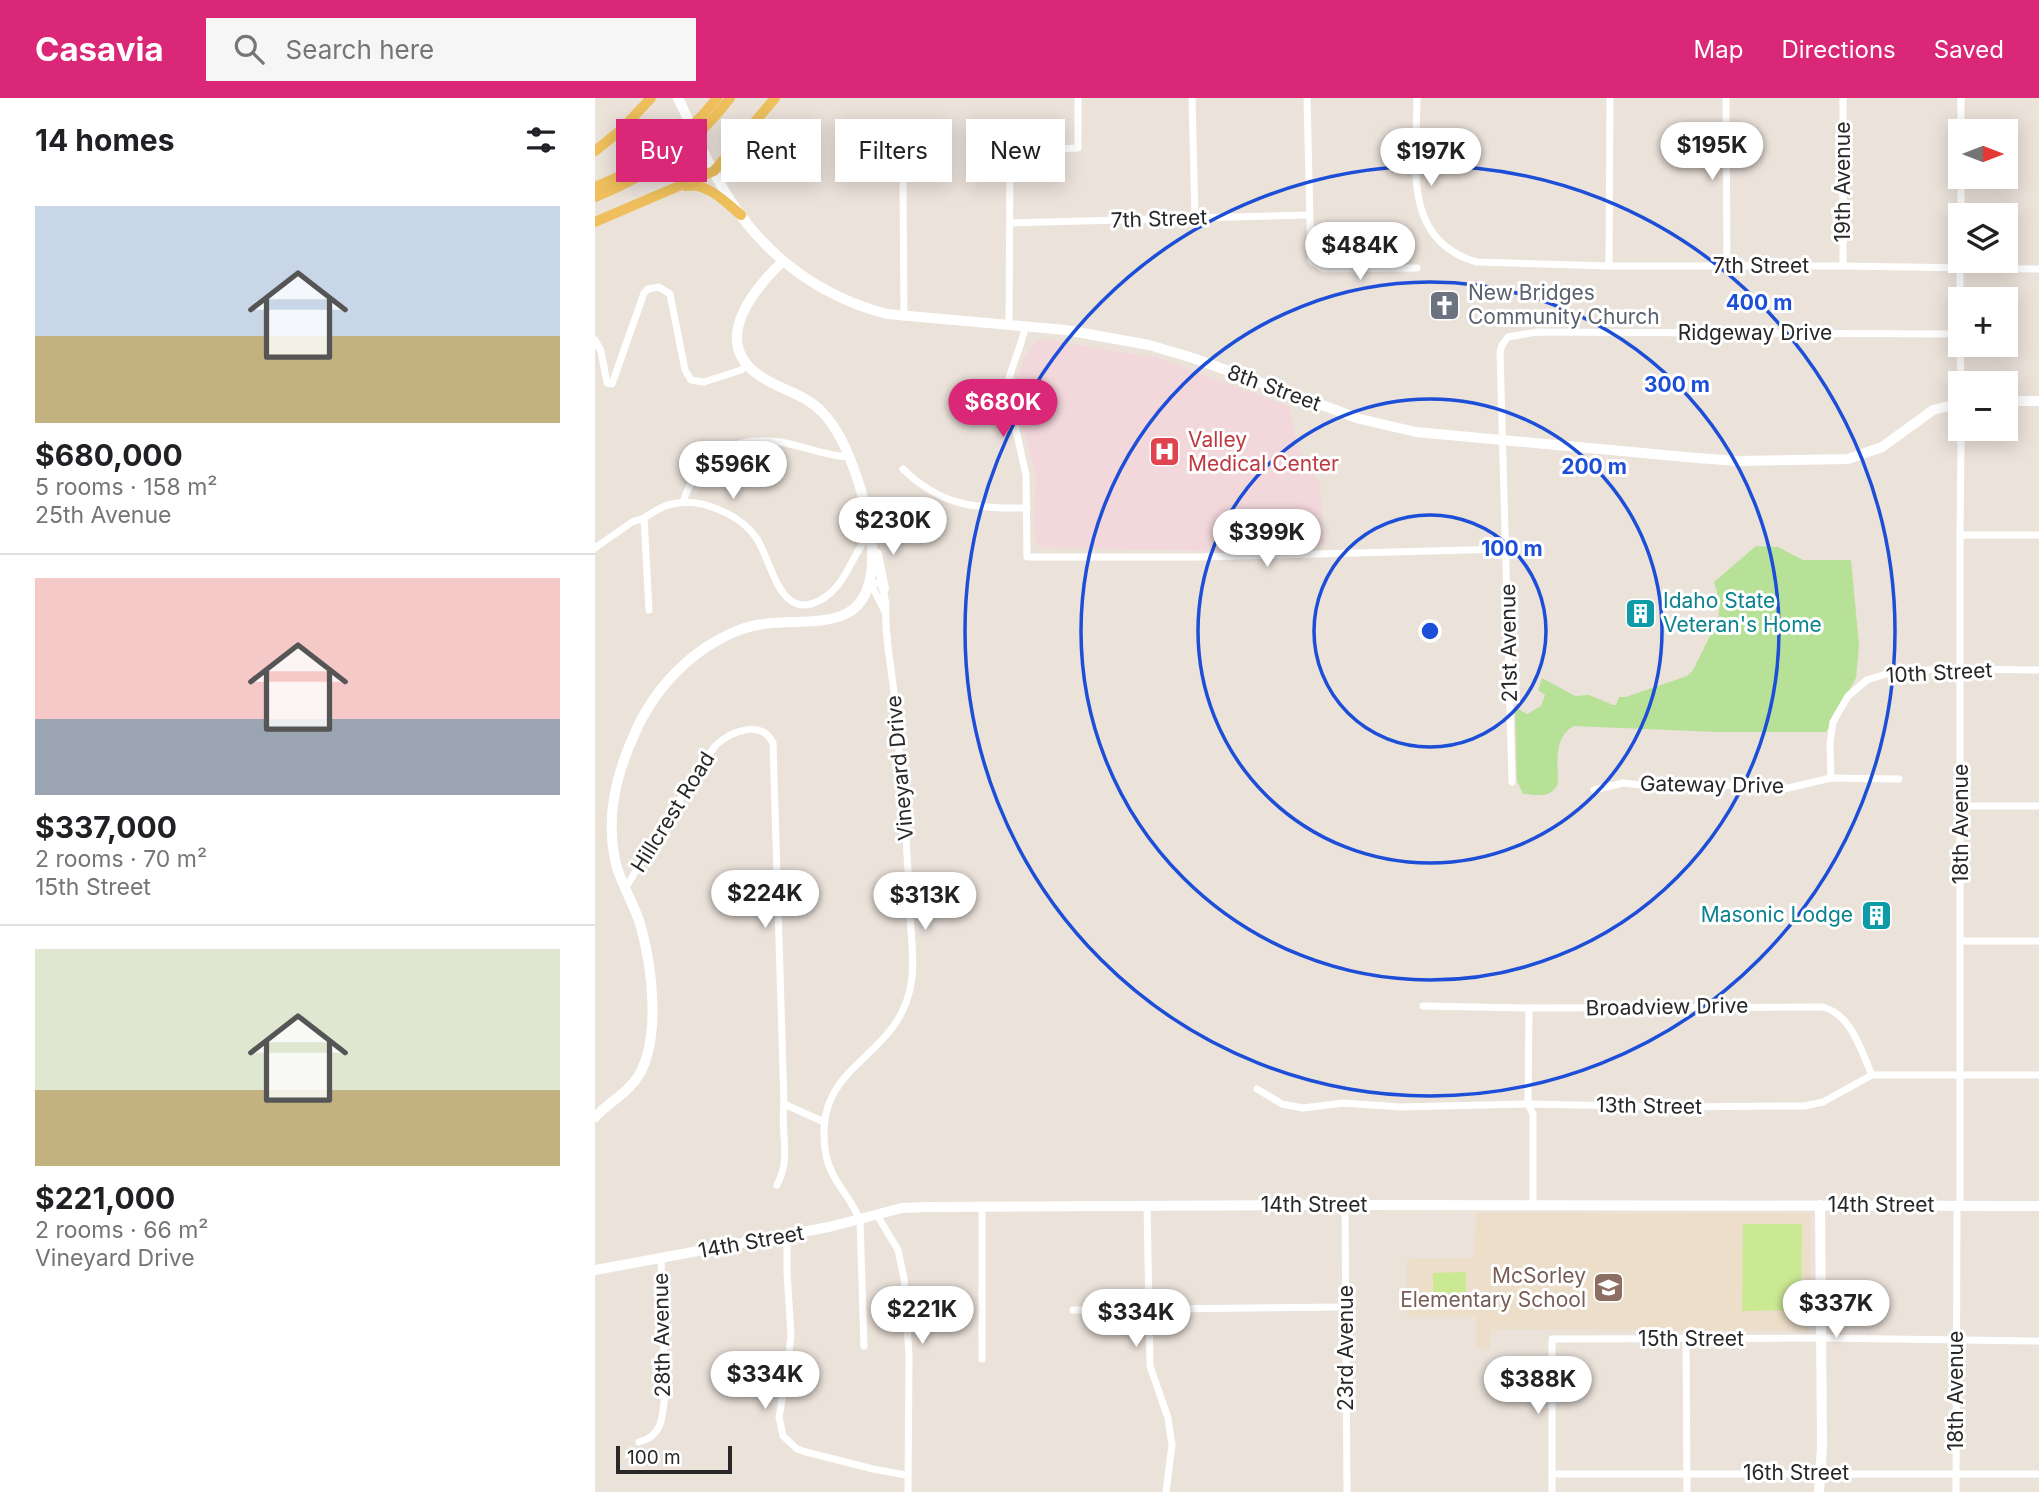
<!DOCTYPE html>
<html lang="en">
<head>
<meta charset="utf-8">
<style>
	body { margin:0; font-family:Inter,sans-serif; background:#f6f6f6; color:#202124; height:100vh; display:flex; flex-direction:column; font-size:26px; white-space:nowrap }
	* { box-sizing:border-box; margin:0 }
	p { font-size:23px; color:#757577 }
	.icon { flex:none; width:38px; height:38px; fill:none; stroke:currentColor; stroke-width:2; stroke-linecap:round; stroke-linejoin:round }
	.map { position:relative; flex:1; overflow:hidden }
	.details { display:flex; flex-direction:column; background:#fff; width:595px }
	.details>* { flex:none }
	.hud { position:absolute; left:21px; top:21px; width:665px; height:63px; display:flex; gap:14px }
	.needle { width:46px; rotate:90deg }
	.tools { position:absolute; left:1353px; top:21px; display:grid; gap:14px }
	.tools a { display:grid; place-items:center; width:70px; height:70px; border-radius:0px; background:#fff; box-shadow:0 4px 18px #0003; font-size:35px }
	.scale { position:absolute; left:21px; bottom:18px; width:116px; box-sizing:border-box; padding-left:7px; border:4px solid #282828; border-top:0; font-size:19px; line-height:24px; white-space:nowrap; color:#282828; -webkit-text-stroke:5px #fff; paint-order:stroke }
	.price { position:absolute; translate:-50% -60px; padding:0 16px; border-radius:24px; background:#fff; color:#222; font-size:23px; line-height:46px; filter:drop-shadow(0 2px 4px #0008) }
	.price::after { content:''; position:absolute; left:50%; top:42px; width:21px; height:16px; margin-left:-10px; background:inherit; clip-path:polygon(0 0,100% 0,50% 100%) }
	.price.selected { background:#db2777; color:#fff }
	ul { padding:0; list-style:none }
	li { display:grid; align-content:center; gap:14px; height:371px; padding:0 35px }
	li+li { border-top:2px solid #e0e0e0 }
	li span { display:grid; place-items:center; height:217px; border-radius:0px; color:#555 }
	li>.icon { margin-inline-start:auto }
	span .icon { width:126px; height:126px; fill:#fffc; stroke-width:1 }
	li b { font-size:30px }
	h2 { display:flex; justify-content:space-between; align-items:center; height:84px; padding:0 35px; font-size:30px }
	.chip { padding:0 24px; border-radius:0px; background:#fff; box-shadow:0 4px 18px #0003; font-size:24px; line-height:63px }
	.chip.selected { background:#db2777; color:#fff }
	header { display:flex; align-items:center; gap:42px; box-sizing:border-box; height:98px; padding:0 35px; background:#db2777; color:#fff }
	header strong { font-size:33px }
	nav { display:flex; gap:38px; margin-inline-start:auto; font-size:24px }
	.search { width:490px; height:63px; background:#f6f6f6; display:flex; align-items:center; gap:18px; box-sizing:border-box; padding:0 24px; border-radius:0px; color:#757577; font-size:26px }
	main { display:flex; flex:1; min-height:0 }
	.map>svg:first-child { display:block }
	.education { fill:#ecdec9 }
	.medical { fill:#f2d7db }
	.green { fill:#b6e197 }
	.pitch { fill:#cbe893 }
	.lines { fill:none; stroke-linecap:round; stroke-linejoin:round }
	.street { stroke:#fff; stroke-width:7 }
	.secondary { stroke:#fff; stroke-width:10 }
	.primary { stroke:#eebf5c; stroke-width:10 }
	.ring { fill:none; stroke:#1d4ed8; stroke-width:3.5 }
	.labels { text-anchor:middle; stroke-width:6; stroke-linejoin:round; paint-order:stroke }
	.street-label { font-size:21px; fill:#282828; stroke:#fff }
	.worship-label { font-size:21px; fill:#5b616d; stroke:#fff; text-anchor:start }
	.health-label { font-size:21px; fill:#be3a42; stroke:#fff; text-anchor:start }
	.culture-label { font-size:21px; fill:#0d838f; stroke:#fff; text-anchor:start }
	.education-label { font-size:21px; fill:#785e54; stroke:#fff; text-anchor:end }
	.centre { fill:#1d4ed8; stroke:#fff; stroke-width:3.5 }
	.ring-label { font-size:21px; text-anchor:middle; font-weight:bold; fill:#1d4ed8; stroke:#fff; stroke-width:6; stroke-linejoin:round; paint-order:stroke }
</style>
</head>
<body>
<header>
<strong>Casavia</strong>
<div class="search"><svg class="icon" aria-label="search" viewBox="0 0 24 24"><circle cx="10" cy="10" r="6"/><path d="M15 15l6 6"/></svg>Search here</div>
<nav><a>Map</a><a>Directions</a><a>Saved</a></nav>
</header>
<main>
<section class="details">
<h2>14 homes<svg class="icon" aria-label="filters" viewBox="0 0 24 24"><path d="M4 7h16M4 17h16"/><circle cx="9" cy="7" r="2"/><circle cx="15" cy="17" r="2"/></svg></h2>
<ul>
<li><span style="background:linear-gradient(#c9d6e8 60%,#c2b280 0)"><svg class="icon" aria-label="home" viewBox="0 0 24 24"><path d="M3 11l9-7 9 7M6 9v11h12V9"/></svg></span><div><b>$680,000</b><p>5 rooms · 158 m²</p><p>25th Avenue</p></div></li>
<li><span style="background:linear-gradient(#f6c9c9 65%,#9aa5b1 0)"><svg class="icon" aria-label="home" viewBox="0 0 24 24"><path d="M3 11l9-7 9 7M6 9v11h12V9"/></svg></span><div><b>$337,000</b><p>2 rooms · 70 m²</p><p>15th Street</p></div></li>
<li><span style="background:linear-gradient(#dfe7d0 65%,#c2b280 0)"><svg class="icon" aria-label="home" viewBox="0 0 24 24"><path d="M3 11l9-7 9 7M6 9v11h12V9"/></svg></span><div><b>$221,000</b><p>2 rooms · 66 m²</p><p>Vineyard Drive</p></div></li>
</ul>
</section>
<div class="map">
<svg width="1444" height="1394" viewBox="0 0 1444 1394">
	<rect width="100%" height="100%" fill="#ebe2da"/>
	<path class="education" d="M881,1115H1215V1233L896,1231L895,1251H881V1219H812V1161L879,1160Z"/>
	<path class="medical" d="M447,241L567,261L695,309L701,345L725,386L729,447L619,453L447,449L442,446L439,427L441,376L420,302L421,285L429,261L440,244Z"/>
	<path class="green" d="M1161,448L1183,449L1208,462H1256L1264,547L1261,580L1231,634H1122L979,628C958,639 963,665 963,686C955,701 943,697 928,696L922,683L920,609L932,616L946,608L950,597L943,592L947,580L980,598L994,597L1018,607H1021L1024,599H1031L1092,578L1098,572L1123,522L1125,505L1119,484Z"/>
	<g class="pitch">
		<path d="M1148,1126H1207L1206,1212L1147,1213Z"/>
		<path d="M871,1174V1203H838V1175Z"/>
	</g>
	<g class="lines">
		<g class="street">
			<path d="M597,0L600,120"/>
			<path d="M712,0L716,163L729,171L822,170"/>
			<path d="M822,0C822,62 805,143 882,164L1014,168H1248L1444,171"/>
			<path d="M1131,0L1132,167"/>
			<path d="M1248,0V168"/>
			<path d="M1366,33V0"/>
			<path d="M308,86L309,219"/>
			<path d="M1366,117V79"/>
			<path d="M415,125L713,117"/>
			<path d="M1014,168L1015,0"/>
			<path d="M1365,201V163"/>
			<path d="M414,226L415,64L419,56L423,53L483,50V0"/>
			<path d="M430,228C427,251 414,269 412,292L431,377L432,459H604L911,451"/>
			<path d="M0,242L6,253L12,285L17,286L49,195L53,191L64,189L75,196L90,272L96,282L109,284L146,272L151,268"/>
			<path d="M1365,247L1366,285"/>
			<path d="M1365,307C1359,321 1360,330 1366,345"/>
			<path d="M308,371C346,408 380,411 432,410"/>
			<path d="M88,404C103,358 136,337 185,344C209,348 230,358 254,359"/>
			<path d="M1365,437H1444"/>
			<path d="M0,450L37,424L49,420"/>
			<path d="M273,489L279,492L290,514"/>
			<path d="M54,512L49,420C58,414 67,408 77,406C106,399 146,417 162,441C178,466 185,528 229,500C253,484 257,455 275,436"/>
			<path d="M1236,680L1235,645L1238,624L1253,598L1272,582L1301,573L1365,571L1444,572"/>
			<path d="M917,684L905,254L907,247L913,239L942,234L1365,236"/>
			<path d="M999,692L1028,685L1070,690L1138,687L1189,691L1236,680L1304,681"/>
			<path d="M1366,708H1444"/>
			<path d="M30,791L72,721L120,648C136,633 166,621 178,645L189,1006L229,1024"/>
			<path d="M1366,843H1444"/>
			<path d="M828,908L934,910L1228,909C1257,917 1266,953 1277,977"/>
			<path d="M934,910L933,1006L938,1016V1107"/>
			<path d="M662,991L687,1006L708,1010L748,1005L805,1009L933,1006L1080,1009L1191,1008H1209L1228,1004L1277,977H1444"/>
			<path d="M182,1087C197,1058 185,1038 189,1006"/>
			<path d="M552,1107L555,1268L573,1320L577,1347L571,1394"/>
			<path d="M750,1107L752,1394"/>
			<path d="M1365,1107V437L1366,345L1369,331"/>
			<path d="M387,1108V1261"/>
			<path d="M282,1117L303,1152L309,1180L314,1257L313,1394"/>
			<path d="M192,1138V1174L196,1237L192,1273L184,1319L188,1338L202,1351L211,1354L278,1371L311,1377"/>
			<path d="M478,1212L750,1209"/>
			<path d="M1091,1242L1092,1394"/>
			<path d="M269,1248L265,1123C257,1099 236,1084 231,1057C214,964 303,965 316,886C320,864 316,839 315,817C313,743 305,669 299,595C296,566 289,534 291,506L287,486L274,484"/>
			<path d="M44,1344C69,1338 68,1315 70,1293L66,1160"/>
			<path d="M957,1376H1444"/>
			<path d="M957,1394V1241L1226,1240L1444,1243"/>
			<path d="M1361,1394L1362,1107"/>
		</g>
		<g class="secondary">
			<path d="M83,0C98,31 111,63 129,92C165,154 222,198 292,216L471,232L554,247L598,260L765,321L821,334L1102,360L1143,363L1253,361L1287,349L1338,312L1365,305"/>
			<path d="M1410,303H1444"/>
			<path d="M282,456L289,491"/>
			<path d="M0,1019C14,1004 33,995 44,977C66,939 57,869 46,829C40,806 25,786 20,762C11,718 21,677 39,637C59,590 98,549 147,531C199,512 274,548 277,464C279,424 256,343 227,314C211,297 189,293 170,281C113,248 155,195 188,163"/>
			<path d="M0,1172L234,1129L307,1110L333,1109L750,1107L1444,1108"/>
			<path d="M1224,1394L1227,1350L1225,1107"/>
		</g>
		<g class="primary">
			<path d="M0,53L26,32L56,0"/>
			<path d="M91,88C112,84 130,104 146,117"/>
			<path d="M0,89C48,70 91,40 122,0"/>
			<path d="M0,99C54,77 100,47 135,0"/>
			<path d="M0,124L119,73L180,0"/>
		</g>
	</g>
	<g class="ring">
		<circle cx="835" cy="533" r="116"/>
		<circle cx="835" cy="533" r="232"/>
		<circle cx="835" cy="533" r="349"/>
		<circle cx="835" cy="533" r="465"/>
	</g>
	<defs>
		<symbol id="church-square" viewBox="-11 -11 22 22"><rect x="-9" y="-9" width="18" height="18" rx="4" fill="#6b7280" stroke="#fff"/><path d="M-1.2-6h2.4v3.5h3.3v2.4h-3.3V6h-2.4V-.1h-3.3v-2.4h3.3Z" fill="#fff"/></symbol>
		<symbol id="hospital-square" viewBox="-11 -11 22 22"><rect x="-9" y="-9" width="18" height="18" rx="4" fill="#e0444e" stroke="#fff"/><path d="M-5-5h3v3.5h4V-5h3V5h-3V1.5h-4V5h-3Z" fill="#fff"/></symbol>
		<symbol id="building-square" viewBox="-11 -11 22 22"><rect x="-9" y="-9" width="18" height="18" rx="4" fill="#0f9aa8" stroke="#fff"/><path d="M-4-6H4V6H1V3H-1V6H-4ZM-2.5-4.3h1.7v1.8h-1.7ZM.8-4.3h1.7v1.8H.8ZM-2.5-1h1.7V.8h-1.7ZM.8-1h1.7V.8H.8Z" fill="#fff"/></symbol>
		<symbol id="school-square" viewBox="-11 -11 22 22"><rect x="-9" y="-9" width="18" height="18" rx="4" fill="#8d6e63" stroke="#fff"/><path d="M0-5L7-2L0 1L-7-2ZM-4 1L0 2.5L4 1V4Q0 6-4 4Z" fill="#fff"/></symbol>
	</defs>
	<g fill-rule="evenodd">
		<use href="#church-square" x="832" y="190" width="35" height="35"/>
		<use href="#hospital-square" x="552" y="336" width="35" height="35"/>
		<use href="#building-square" x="1028" y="498" width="35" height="35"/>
		<use href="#building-square" x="1264" y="800" width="35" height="35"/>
		<use href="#school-square" x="996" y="1172" width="35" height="35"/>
	</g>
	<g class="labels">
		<g class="street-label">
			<text transform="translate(1248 84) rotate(-90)" y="7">19th Avenue</text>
			<text transform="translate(564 121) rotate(-2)" y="7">7th Street</text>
			<text x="1166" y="175">7th Street</text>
			<text x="1160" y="242">Ridgeway Drive</text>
			<text transform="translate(679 290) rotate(20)" y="7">8th Street</text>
			<text transform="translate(914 545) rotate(-91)" y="7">21st Avenue</text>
			<text transform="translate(1344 575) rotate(-3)" y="7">10th Street</text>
			<text transform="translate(305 670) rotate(-95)" y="7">Vineyard Drive</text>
			<text transform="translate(1117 687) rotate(1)" y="7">Gateway Drive</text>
			<text transform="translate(78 714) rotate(-58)" y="7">Hillcrest Road</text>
			<text transform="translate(1366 726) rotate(-90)" y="7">18th Avenue</text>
			<text transform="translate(1072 909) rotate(-1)" y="7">Broadview Drive</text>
			<text transform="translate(1054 1008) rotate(1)" y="7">13th Street</text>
			<text x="719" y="1114">14th Street</text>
			<text x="1286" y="1114">14th Street</text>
			<text transform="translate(156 1144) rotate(-10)" y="7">14th Street</text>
			<text transform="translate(67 1237) rotate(-91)" y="7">28th Avenue</text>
			<text x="1096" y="1248">15th Street</text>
			<text transform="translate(751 1250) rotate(-90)" y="7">23rd Avenue</text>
			<text transform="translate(1361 1293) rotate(-90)" y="7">18th Avenue</text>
			<text x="1201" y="1382">16th Street</text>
		</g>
		<g class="worship-label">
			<text x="873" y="202">New Bridges<tspan x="873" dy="24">Community Church</tspan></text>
		</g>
		<g class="health-label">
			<text x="593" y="349">Valley<tspan x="593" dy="24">Medical Center</tspan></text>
		</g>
		<g class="culture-label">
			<text x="1068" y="510">Idaho State<tspan x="1068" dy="24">Veteran's Home</tspan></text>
			<text x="1258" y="824" text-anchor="end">Masonic Lodge</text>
		</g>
		<g class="education-label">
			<text x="991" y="1185">McSorley<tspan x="991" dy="24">Elementary School</tspan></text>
		</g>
	</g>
	<circle cx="835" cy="533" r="10" class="centre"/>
	<g class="ring-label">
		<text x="1164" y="212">400 m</text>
		<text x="1082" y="294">300 m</text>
		<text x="999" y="376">200 m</text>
		<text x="917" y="458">100 m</text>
	</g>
</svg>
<div class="tools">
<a><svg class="needle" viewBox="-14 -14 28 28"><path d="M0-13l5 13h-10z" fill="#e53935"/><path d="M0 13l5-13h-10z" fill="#757577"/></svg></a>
<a><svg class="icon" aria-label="layers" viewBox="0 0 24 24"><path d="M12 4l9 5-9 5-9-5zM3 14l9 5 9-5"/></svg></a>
<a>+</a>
<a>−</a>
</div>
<div class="scale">100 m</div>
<b class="price" style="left:1117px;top:84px">$195K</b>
<b class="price" style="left:836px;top:90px">$197K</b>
<b class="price" style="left:765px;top:184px">$484K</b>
<b class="price selected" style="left:408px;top:341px">$680K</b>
<b class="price" style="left:138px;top:403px">$596K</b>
<b class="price" style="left:298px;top:459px">$230K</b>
<b class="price" style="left:672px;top:471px">$399K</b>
<b class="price" style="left:170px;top:832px">$224K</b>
<b class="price" style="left:330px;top:834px">$313K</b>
<b class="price" style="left:1241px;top:1242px">$337K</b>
<b class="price" style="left:327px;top:1248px">$221K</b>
<b class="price" style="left:541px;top:1251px">$334K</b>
<b class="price" style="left:170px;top:1313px">$334K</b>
<b class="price" style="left:943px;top:1318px">$388K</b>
<div class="hud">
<a class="chip selected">Buy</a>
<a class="chip">Rent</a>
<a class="chip">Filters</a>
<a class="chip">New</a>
</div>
</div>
</main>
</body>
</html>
